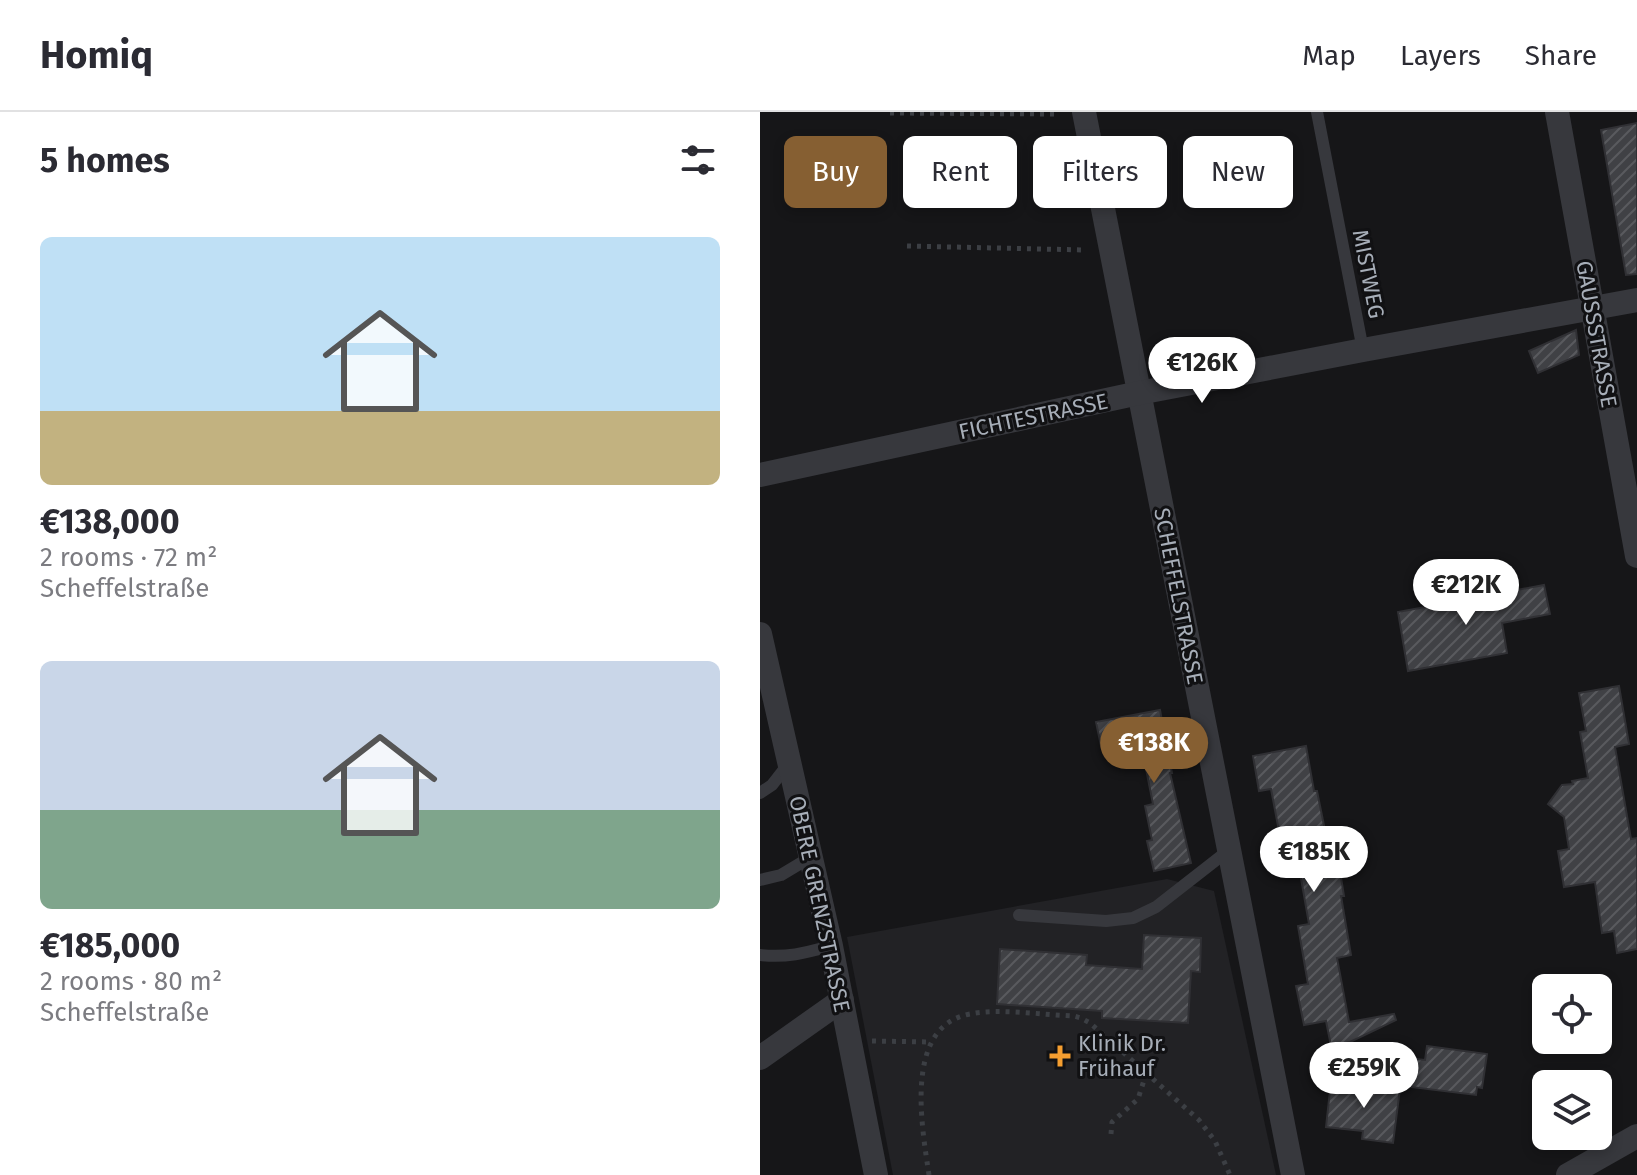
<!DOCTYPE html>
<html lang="en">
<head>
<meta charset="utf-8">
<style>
	body { margin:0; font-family:"Fira Sans",sans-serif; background:#f7f7f7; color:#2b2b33; height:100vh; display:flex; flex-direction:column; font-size:30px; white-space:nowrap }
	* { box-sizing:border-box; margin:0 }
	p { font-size:26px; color:#7c7c81 }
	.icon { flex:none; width:44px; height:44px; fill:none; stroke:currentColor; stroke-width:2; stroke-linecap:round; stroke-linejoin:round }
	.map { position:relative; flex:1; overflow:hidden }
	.details { display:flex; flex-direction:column; background:#fff; width:760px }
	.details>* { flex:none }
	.banner { position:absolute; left:24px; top:24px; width:732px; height:72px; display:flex; gap:16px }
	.buttons { position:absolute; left:772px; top:862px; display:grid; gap:16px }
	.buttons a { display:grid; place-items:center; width:80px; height:80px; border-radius:12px; background:#fff; box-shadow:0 4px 12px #0003; font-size:40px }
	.price { position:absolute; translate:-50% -68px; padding:0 18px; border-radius:28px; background:#fff; color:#222; font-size:26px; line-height:52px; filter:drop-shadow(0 2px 4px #0008) }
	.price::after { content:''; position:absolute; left:50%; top:48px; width:24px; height:18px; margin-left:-12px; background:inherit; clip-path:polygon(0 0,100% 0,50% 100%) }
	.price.selected { background:#865f32; color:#fff }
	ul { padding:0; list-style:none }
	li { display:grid; align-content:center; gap:16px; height:424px; padding:0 40px }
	li span { display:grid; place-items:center; height:248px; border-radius:12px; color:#555 }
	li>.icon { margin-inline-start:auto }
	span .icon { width:144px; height:144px; fill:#fffc; stroke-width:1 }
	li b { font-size:34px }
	h2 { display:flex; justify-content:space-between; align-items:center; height:96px; padding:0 40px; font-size:34px }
	.pill { padding:0 28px; border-radius:12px; background:#fff; box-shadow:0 4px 12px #0003; font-size:28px; line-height:72px }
	.pill.selected { background:#865f32; color:#fff }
	header { display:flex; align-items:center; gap:48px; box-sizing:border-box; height:112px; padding:0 40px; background:#fff; border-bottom:2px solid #e1e1e2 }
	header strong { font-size:38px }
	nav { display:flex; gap:44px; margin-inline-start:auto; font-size:28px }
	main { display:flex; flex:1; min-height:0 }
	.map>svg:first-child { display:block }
	.built { fill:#222225 }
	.building { fill:url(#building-hatch); stroke:#303034; stroke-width:2 }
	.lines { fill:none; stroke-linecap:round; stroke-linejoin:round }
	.path { stroke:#3c3f44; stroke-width:5; stroke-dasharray:4 6; stroke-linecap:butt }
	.lane { stroke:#37383d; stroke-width:12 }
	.street { stroke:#37383d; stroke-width:24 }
	.poi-dot { fill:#f59e30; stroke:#111113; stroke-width:3 }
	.labels { text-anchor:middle; stroke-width:6; stroke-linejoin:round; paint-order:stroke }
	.street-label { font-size:22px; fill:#a7aeb8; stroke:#111113 }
	.poi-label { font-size:22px; fill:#a7aeb8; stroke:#111113; text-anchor:start }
</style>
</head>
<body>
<header>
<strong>Homiq</strong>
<nav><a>Map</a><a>Layers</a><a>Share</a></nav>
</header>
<main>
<section class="details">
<h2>5 homes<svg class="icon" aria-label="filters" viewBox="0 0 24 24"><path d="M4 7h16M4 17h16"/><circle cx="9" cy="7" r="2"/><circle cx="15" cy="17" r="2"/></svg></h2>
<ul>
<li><span style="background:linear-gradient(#bfe0f5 70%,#c2b280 0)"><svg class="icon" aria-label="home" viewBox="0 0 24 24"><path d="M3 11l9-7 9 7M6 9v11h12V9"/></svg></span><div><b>€138,000</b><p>2 rooms · 72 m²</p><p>Scheffelstraße</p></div></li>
<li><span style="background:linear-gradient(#c9d6e8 60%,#7fa58c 0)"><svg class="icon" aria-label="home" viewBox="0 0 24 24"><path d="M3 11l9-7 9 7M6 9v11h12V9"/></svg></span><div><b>€185,000</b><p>2 rooms · 80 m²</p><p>Scheffelstraße</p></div></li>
</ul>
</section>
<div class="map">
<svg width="877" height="1063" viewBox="0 0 877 1063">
	<defs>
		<pattern id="building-hatch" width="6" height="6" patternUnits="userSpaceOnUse" patternTransform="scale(2)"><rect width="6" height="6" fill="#404145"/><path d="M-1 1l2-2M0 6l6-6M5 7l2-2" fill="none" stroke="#595a5e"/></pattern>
	</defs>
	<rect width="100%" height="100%" fill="#161618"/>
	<path class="built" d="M407,767L454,779L516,1063H133L87,825Z"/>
	<g class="building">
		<path d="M877,11V162L866,163L841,18Z"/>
		<path d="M816,218L819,243L778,261L769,239Z"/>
		<path d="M784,473L790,502L742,511L747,541L648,559L638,500Z"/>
		<path d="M859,574L869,632L855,635L871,727L877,726V837L857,841L854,819L842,821L835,770L804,775L798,739L809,737L804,705L788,692L802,673L813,672L812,669L828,666L820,620L826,619L819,581Z"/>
		<path d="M400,598L412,661H410L431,751L394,759L387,729L392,728L385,694L393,692L380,627L341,634L336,610Z"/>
		<path d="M546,634L554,679H557L571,748L578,747L584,784H581L591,843L577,846L589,910L634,902L636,908L590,930L571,934L566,909L544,913L536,874L548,872L538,814L549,812L535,732L522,735L511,677L499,679L493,644Z"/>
		<path d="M384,823L441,826L440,860L431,859L428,911L342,906V899L237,892L240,837L327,843L326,853L382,857Z"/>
		<path d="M667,934L727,942L722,976L717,975L716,983L626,972L630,944L665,948Z"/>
		<path d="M571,969L640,977L633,1031L602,1027L603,1019L566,1015Z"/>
	</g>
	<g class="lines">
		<g class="path">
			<path d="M130,1L300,2"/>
			<path d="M147,134L326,138"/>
			<path d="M112,929L170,930"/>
			<path d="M351,1022L352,1010L378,987L386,962"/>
			<path d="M169,1063C162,1015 143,914 210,902C240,896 283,903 314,904L321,906L330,911L439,1008L455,1029L470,1063"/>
		</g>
		<g class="lane">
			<path d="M557,0L603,238"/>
			<path d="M0,681L12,673L29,651"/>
			<path d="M0,768L21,763L51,745"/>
			<path d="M259,803L346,809L373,806L396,795L469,738"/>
			<path d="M0,843C27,846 45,841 71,834"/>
		</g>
		<g class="street">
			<path d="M324,0L533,1063"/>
			<path d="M797,0L877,444"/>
			<path d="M0,363L379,281L603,238L877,188"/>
			<path d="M0,522L71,834L116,1063"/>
			<path d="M0,946L82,888"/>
			<path d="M808,1063L877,1024"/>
		</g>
	</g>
	<path class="poi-dot" d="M296 932h8v8h8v8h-8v8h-8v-8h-8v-8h8z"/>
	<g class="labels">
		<g class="street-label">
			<text transform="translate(609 162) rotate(79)" y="8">MISTWEG</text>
			<text transform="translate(837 222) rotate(80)" y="8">GAUSSSTRASSE</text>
			<text transform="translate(273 304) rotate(-12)" y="8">FICHTESTRASSE</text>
			<text transform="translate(419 484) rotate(79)" y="8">SCHEFFELSTRASSE</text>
			<text transform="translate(60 792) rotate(78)" y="8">OBERE GRENZSTRASSE</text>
		</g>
		<g class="poi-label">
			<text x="318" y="939">Klinik Dr.<tspan x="318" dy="25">Frühauf</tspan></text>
		</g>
	</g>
</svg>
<div class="buttons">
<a><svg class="icon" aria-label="locate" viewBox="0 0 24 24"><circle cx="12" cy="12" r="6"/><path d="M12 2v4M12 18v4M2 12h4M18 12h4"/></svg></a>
<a><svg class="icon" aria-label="layers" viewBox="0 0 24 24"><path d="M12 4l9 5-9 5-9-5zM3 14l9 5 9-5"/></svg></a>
</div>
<b class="price" style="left:442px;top:293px">€126K</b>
<b class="price" style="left:706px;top:515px">€212K</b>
<b class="price selected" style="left:394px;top:673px">€138K</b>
<b class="price" style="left:554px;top:782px">€185K</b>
<b class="price" style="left:604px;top:998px">€259K</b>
<div class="banner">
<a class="pill selected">Buy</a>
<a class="pill">Rent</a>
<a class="pill">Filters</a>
<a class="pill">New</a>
</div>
</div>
</main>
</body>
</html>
